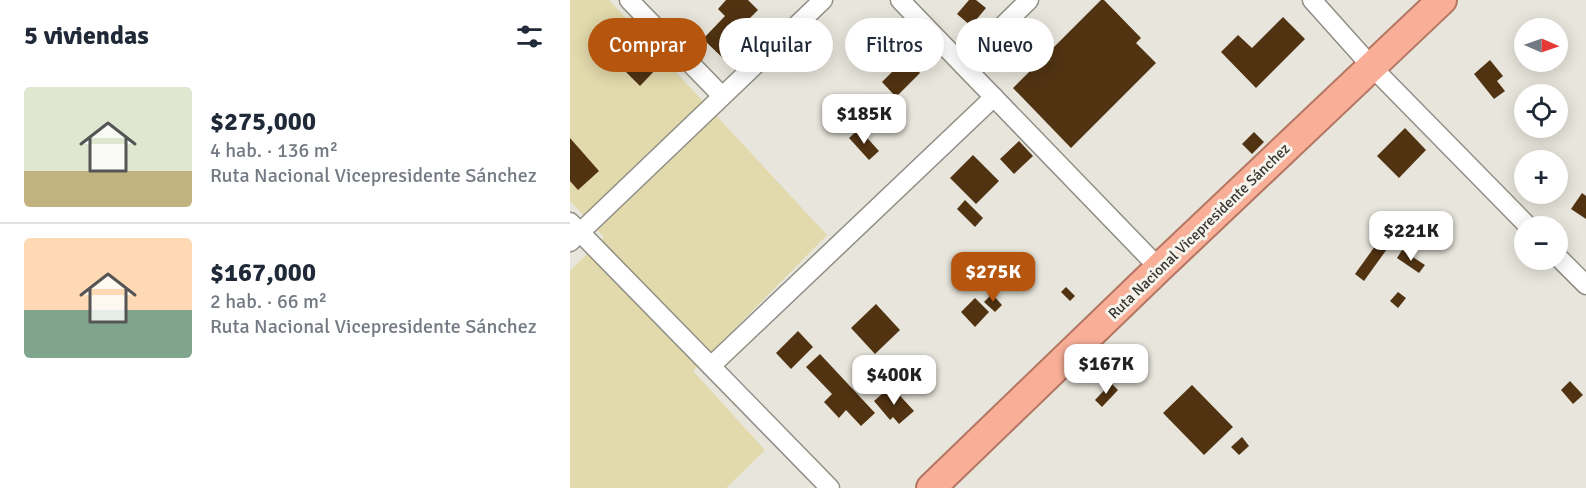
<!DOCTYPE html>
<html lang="es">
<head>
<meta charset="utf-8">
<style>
	body { margin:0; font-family:Signika,sans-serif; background:#f2f2f3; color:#1f2937; height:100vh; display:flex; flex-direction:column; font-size:22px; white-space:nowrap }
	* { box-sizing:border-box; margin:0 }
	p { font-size:20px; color:#747a83 }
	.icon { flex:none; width:33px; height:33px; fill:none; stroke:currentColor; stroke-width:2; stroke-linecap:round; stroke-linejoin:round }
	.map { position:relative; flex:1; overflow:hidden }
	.drawer { display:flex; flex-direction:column; background:#fff; width:570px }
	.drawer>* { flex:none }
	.top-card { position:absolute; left:18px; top:18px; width:570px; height:54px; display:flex; gap:12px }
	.needle { width:39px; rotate:92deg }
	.fabs { position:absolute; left:944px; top:18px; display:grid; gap:12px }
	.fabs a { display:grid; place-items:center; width:54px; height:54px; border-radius:50%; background:#fff; box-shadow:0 3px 15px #0003; font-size:30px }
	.price { position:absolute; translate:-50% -51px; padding:0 14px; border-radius:12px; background:#fff; color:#222; font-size:20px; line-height:39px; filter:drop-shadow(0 2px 3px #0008) }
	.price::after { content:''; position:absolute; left:50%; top:36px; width:18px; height:14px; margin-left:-9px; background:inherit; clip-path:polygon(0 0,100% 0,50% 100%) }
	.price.active { background:#b5550e; color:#fff }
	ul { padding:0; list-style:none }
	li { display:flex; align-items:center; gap:18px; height:150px; padding:0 24px }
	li+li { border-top:2px solid #e0e1e3 }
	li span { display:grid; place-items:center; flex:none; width:168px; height:120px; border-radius:6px; color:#555 }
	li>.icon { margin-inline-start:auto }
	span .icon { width:72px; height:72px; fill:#fffc; stroke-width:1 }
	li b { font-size:26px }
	h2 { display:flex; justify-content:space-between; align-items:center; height:72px; padding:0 24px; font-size:26px }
	.tag { padding:0 21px; border-radius:27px; background:#fff; box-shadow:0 3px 15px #0003; font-size:21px; line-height:54px }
	.tag.active { background:#b5550e; color:#fff }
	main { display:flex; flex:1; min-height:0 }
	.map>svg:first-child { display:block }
	.green { fill:#e2d9ac }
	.building { fill:#513312 }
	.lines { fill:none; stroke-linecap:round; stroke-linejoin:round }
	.minor-casing { stroke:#8f8e85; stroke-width:21 }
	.trunk-casing { stroke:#b37662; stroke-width:32 }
	.minor { stroke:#fff; stroke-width:18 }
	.trunk { stroke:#f8ae97; stroke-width:28 }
	.labels { text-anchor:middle; stroke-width:6; stroke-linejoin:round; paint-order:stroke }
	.street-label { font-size:15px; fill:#363531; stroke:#f5f3ea }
</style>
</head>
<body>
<main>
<section class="drawer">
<h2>5 viviendas<svg class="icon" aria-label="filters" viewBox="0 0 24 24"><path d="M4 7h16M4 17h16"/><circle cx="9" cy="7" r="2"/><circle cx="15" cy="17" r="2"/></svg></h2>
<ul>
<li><span style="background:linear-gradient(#dfe7d0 70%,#c2b280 0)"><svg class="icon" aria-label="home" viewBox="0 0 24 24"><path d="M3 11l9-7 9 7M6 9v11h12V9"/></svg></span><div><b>$275,000</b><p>4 hab. · 136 m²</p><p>Ruta Nacional Vicepresidente Sánchez</p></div></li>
<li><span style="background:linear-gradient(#ffd9b3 60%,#7fa58c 0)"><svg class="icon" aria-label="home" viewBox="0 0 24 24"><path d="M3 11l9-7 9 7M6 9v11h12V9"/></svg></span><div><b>$167,000</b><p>2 hab. · 66 m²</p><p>Ruta Nacional Vicepresidente Sánchez</p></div></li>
</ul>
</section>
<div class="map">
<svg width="1016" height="488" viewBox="0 0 1016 488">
	<rect width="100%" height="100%" fill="#e8e6dc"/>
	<path class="green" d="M0,0H39L257,235L123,371L195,450L156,488H0V271L34,237L0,201Z"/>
	<g class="building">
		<path d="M156,0H178L188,10L169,29L181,41L159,64L133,39L155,16L148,9Z"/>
		<path d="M399,0H406L416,8L401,26L387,14Z"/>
		<path d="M531,0H534L571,38L566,43L586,63L501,148L443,88Z"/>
		<path d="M713,17L735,39L686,88L651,52L668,35L682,48Z"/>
		<path d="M74,50L89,66L70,86L54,70Z"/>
		<path d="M336,58L350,73L326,97L312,82Z"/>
		<path d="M920,60L933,76L927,81L935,91L924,99L904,74Z"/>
		<path d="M835,128L856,150L829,178L807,156Z"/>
		<path d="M289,129L309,151L299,160L279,138Z"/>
		<path d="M684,132L694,142L682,154L672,144Z"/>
		<path d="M0,138L29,171L8,190L0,181Z"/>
		<path d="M449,141L463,156L444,174L430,159Z"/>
		<path d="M403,155L429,181L406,204L380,178Z"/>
		<path d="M1012,193L1016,196V219L1001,209Z"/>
		<path d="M395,200L413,218L405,227L387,209Z"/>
		<path d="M813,235L822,242L794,281L785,274Z"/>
		<path d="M832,250L855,265L849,273L827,258Z"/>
		<path d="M496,287L505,296L500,301L491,292Z"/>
		<path d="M828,292L836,298L828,308L820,301Z"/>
		<path d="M422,294L432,305L425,312L414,302Z"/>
		<path d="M405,298L419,312L405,327L391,312Z"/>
		<path d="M306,304L330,330L305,354L281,328Z"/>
		<path d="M228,331L243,347L221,369L206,353Z"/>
		<path d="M250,354L305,413L291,426L276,410L269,418L254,402L262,394L236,367Z"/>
		<path d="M1000,381L1013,395L1003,404L991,390Z"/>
		<path d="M541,383L548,390L532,407L525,400Z"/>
		<path d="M622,385L663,427L634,455L593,413Z"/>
		<path d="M321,386L344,411L329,424L323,417L320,420L304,401Z"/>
		<path d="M672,437L679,446L669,455L661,447Z"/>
	</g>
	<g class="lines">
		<defs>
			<g id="minor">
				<path d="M59,0L152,96"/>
				<path d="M330,0L589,268"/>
				<path d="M742,0L802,67L958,226"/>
				<path d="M393,65L459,0"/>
				<path d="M0,222L260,488"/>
				<path d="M0,242L253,0"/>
				<path d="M987,256L1016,285"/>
				<path d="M141,366L424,97"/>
			</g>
			<path id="trunk" d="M361,488L589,268L872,0"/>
		</defs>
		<use href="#minor" class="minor-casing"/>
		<use href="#trunk" class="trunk-casing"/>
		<use href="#minor" class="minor"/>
		<use href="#trunk" class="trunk"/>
	</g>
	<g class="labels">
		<g class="street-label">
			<text transform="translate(629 231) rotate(-44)" y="5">Ruta Nacional Vicepresidente Sánchez</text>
		</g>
	</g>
</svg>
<div class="fabs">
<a><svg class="needle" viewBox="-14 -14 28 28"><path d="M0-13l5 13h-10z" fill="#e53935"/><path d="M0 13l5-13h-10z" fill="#747a83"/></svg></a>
<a><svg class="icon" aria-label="locate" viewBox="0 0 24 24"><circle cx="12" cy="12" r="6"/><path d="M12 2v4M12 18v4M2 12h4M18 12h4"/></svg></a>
<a>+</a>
<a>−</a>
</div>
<b class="price" style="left:294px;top:145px">$185K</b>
<b class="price" style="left:841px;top:262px">$221K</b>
<b class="price active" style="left:423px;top:303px">$275K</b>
<b class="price" style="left:536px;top:395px">$167K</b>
<b class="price" style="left:324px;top:406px">$400K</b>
<div class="top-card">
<a class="tag active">Comprar</a>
<a class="tag">Alquilar</a>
<a class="tag">Filtros</a>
<a class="tag">Nuevo</a>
</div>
</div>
</main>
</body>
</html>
